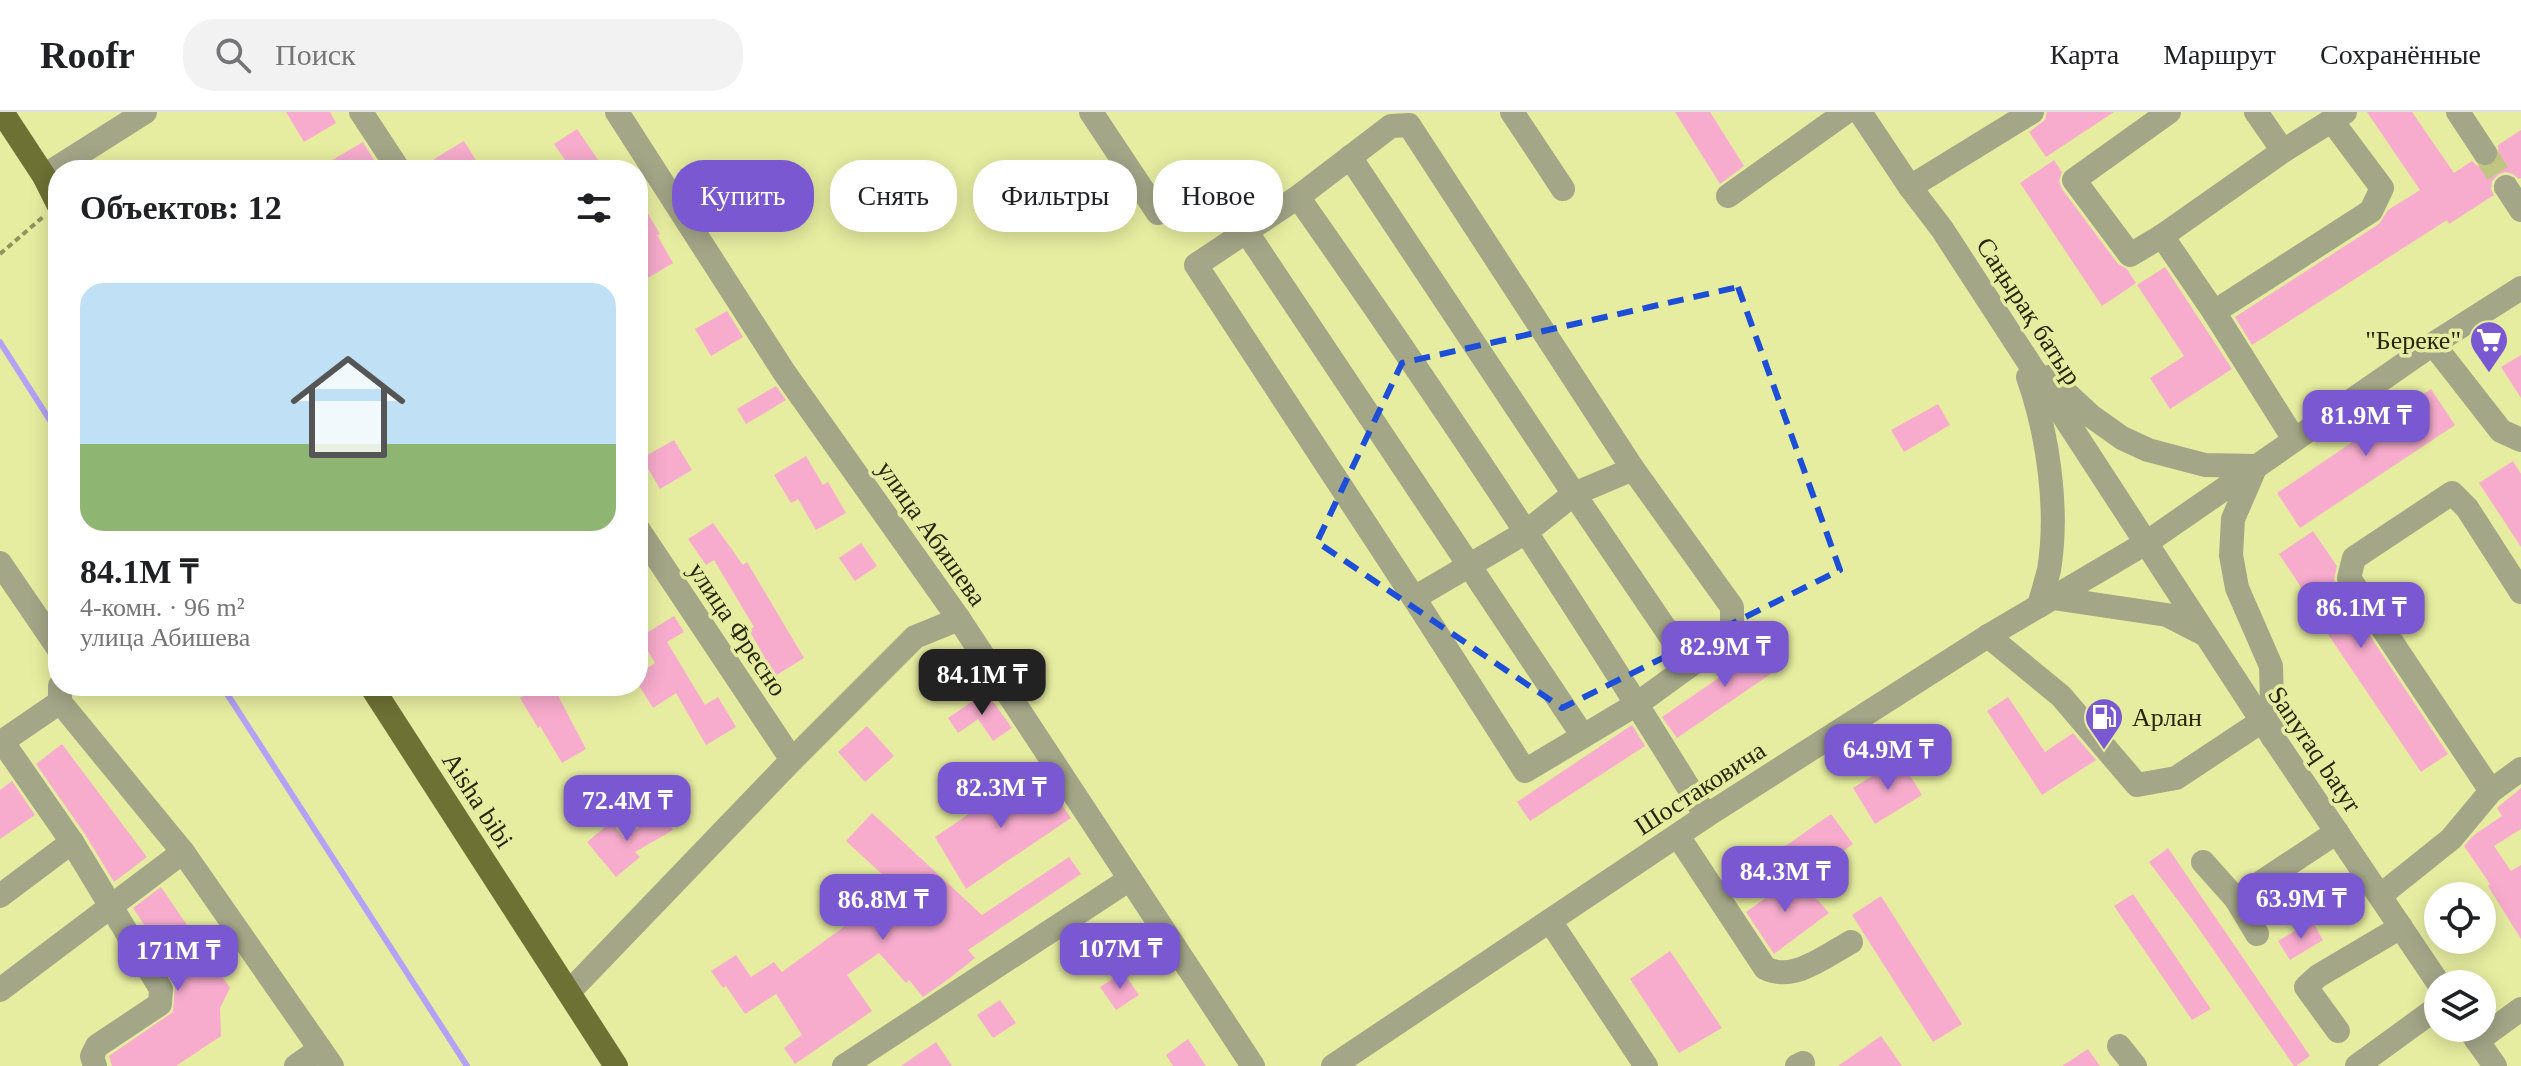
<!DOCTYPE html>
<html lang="ru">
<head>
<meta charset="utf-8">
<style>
	body { margin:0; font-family:"Times New Roman",serif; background:#f2f2f2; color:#202124; height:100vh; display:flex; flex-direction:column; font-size:30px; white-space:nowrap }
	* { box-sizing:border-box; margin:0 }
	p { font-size:26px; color:#757577 }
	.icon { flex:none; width:44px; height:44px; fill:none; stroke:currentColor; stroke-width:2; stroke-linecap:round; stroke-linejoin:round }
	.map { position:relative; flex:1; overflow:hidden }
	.side { position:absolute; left:48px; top:48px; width:600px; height:536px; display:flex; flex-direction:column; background:#fff; border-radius:32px; box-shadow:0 4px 20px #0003 }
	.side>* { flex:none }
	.top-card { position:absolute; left:672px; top:48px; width:760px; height:72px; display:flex; gap:16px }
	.controls { position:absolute; left:2424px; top:770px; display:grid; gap:16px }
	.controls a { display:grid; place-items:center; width:72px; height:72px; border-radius:50%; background:#fff; box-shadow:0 4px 20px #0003; font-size:40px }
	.price { position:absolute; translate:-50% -68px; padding:0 18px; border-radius:16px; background:#7958d2; color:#fff; font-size:26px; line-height:52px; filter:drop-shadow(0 2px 4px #0008) }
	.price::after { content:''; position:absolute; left:50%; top:48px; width:24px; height:18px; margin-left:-12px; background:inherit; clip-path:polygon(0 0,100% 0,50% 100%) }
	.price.active { background:#222; color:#fff }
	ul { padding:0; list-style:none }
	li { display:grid; align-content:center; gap:16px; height:424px; padding:0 32px }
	li span { display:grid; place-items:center; height:248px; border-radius:24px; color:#555 }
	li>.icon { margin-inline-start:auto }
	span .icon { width:144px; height:144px; fill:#fffc; stroke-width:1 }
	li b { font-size:34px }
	h2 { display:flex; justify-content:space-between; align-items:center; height:96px; padding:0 32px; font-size:34px }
	.tag { padding:0 28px; border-radius:32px; background:#fff; box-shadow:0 4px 20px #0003; font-size:28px; line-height:72px }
	.tag.active { background:#7958d2; color:#fff }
	header { display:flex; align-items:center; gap:48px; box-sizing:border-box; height:112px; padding:0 40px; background:#fff; border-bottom:2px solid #e0e0e0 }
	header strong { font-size:38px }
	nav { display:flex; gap:44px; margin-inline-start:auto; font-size:28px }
	.search { width:560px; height:72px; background:#f2f2f2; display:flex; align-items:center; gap:20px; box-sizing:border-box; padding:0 28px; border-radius:32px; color:#757577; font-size:30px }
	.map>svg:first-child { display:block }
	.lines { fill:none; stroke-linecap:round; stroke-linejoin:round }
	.stream { stroke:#b3a2f8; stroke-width:6 }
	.building { fill:#f8accd }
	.minor-tunnel { stroke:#c0c582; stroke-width:24; stroke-dasharray:24 12; stroke-linecap:butt }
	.path { stroke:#90945c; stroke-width:4; stroke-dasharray:6 4; stroke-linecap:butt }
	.minor { stroke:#a3a687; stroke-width:24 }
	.major { stroke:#6d7134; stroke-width:24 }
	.marked { fill:none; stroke:#1d4ed8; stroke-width:6; stroke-dasharray:16 10; stroke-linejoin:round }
	.labels { text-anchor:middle; stroke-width:7; stroke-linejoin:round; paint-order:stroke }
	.street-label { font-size:26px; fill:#262708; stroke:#e7eda0 }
	.poi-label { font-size:26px; fill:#262708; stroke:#e7eda0; text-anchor:end }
</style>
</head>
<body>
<header>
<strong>Roofr</strong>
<div class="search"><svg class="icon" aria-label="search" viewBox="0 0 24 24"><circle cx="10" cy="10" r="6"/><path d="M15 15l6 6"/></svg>Поиск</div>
<nav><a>Карта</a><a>Маршрут</a><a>Сохранённые</a></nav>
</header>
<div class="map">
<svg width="2521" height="954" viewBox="0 0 2521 954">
	<rect width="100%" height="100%" fill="#e7eda0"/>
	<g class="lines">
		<g class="stream">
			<path d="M0,230L58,321"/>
			<path d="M222,574L467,954"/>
		</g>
	</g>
	<g class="building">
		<path d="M286,0H330L336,11L304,30Z"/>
		<path d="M1675,0H1710L1744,54L1720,72Z"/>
		<path d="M2047,0H2114L2046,45L2029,20L2045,8Z"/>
		<path d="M2367,0H2412L2454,61L2472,49L2479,55L2493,54L2499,47L2498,33L2521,18V66L2519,67L2513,62L2506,60L2499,62L2492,69L2491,77L2494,83L2449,112L2447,108L2252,233L2235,205L2379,112L2388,98L2420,78Z"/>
		<path d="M577,17L605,58H572L554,32Z"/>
		<path d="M464,29L482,58H440L434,47Z"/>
		<path d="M363,30L380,58H315Z"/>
		<path d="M2054,48L2062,60L2059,69L2062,77L2118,152L2127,157L2136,171L2102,194L2020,71Z"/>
		<path d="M638,85L660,122L657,123L673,151L638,172Z"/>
		<path d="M2165,155L2232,257L2170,297L2150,266L2184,244L2137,173Z"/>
		<path d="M727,199L743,225L711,244L695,217Z"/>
		<path d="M2521,243V286L2501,255Z"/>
		<path d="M776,274L786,288L746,312L737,297Z"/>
		<path d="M2431,277L2455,313L2300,416L2277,381Z"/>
		<path d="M1938,292L1950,313L1904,340L1891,318Z"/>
		<path d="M674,328L692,358L660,377L642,346Z"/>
		<path d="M806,344L823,373L828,370L846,401L816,418L798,387L791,391L774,363Z"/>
		<path d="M2513,349L2521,362V435L2479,371Z"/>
		<path d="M713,411L743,453L747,450L804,546L775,564L749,518L754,515L714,448L706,453L688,427Z"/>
		<path d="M2313,419L2337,454L2334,468L2337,474L2448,642L2421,660L2319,509L2322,507L2279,442Z"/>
		<path d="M861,431L877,454L855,469L839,446Z"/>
		<path d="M674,504L684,520L667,530L705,593L718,585L736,615L706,633L676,581L653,596L638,572V562L655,551L640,525Z"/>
		<path d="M1772,529L1788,550L1677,626L1662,605Z"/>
		<path d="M540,574H553L586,637L562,651L540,614L538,616L520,586Z"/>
		<path d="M986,580L1012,616L993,629L978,607L958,621L948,606Z"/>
		<path d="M2008,585L2045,640L2073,621L2096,648L2042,683L1987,599Z"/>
		<path d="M1632,613L1645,634L1530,709L1517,690Z"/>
		<path d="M867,614L894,644L865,670L838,640Z"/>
		<path d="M62,632L147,745L114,770L85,722L36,652Z"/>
		<path d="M1900,647L1922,683L1875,712L1853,676Z"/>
		<path d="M1032,659L1056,696L1061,692L1071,706L966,777L935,725Z"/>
		<path d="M12,669L35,703L0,727V678Z"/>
		<path d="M2521,676V717L2494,734L2511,759L2521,753V827L2488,774L2490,772L2464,734L2474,723L2502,704L2497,696Z"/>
		<path d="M663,701L673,718L635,740L640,745L616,765L587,730L611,710L623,725Z"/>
		<path d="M872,701L982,803L1069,745L1081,762L968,838L975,846L950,866L923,885L909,868L906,871L879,841L847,863L872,899L795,952L784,936L802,923L776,882L745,902L726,874L723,876L711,859L736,843L751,865L774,850L782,860L897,776L846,729Z"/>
		<path d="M1831,702L1853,732L1805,766L1784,735Z"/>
		<path d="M2168,736L2310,944L2296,954H2294L2192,807L2149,750Z"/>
		<path d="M1775,764L1818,788L1829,801L1774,842L1746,800L1767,785L1765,772Z"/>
		<path d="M161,775L230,876L220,896L221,924L176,954H112L109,944L173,900L175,875L183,870L133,796Z"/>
		<path d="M2133,782L2211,897L2192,908L2114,794Z"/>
		<path d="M1881,784L1962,912L1933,930L1852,803Z"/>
		<path d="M2312,809L2323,828L2290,848L2278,829Z"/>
		<path d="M1670,839L1722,916L1679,941L1630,867Z"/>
		<path d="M1123,860L1139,883L1116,898L1100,875Z"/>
		<path d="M1000,888L1016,911L993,926L977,903Z"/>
		<path d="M1881,924L1902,954H1838Z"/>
		<path d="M1188,927L1206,954H1173L1166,943Z"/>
		<path d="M936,930L952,954H901Z"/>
		<path d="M2088,937L2100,954H2062Z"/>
	</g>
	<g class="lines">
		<path class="minor-tunnel" d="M2485,41L2506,75"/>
		<path class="path" d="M0,142L44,104"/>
		<g class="minor">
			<path d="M361,0L399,58"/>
			<path d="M617,0L784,260L959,507L1253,954"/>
			<path d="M1091,0L1158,101"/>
			<path d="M1512,0L1563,77"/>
			<path d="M1860,0L1910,75L1942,117L2262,609L2439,872"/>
			<path d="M2169,0L2074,68L2130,143L2162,124L2283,39L2345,0"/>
			<path d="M2256,0L2283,39"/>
			<path d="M2458,0L2485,41"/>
			<path d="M1350,45L1574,382L1690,553"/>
			<path d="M44,64L145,0"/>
			<path d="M1910,75L2032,0"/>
			<path d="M2506,75L2521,98"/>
			<path d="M1728,84L1846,0"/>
			<path d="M1298,85L1391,14L1409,13L1633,357L1574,382L1526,420L1414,486L1196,153L1298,85C1440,287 1577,493 1706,704"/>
			<path d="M1246,119L1583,624"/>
			<path d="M2162,124L2214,200L2294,327"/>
			<path d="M2214,200L2371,99L2382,76L2332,9"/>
			<path d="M2433,232L2501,319L2521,328"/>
			<path d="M2028,265C2048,322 2059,397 2049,458C2046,470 2042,482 2039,494"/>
			<path d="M2049,265L2091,304L2122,326L2148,338L2205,353L2256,354L2233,407L2231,443L2237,476L2271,554L2273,626"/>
			<path d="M638,417L792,648"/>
			<path d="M0,451L58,536"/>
			<path d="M1414,486L1525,659L1637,592L1732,523V495L1633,357"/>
			<path d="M2053,486L2167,503L2204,522"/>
			<path d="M1988,524L2061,584L2137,673L2176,666L2262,609"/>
			<path d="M60,574V590L183,740L332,954"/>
			<path d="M0,631L60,590"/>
			<path d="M2491,679L2349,466L2354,446L2452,381L2467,396L2521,480"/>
			<path d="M1678,724L1765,856C1793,871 1827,843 1851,830"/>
			<path d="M72,730L161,877L160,892L97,934L92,944L95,954"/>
			<path d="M2203,750L2236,787L2257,822"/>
			<path d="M2381,783L2451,727L2491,679L2521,657"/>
			<path d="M0,784L72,730L2,629"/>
			<path d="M2236,787L2337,720"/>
			<path d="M1550,809L1646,954"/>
			<path d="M0,878L183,740"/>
			<path d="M569,880L792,648L915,525L959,507"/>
			<path d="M2469,917L2495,954"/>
			<path d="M2338,919L2306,875L2318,864L2401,815"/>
			<path d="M2477,929L2521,897"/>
			<path d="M2119,934L2135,954"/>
			<path d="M296,954L320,937"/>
			<path d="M844,954L1130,767"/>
			<path d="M1333,954L1706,704L1988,524L2146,431L2433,232L2521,176"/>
			<path d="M1797,954L1803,951"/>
			<path d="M2357,954L2438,895"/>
		</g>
		<g class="major">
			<path d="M2,0L44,64L58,92"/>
			<path d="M371,574L616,954"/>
		</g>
	</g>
	<path class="marked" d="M1738,175L1840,458L1562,596L1317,430L1402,251Z"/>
	<defs>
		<symbol id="supermarket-pin" viewBox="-11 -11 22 30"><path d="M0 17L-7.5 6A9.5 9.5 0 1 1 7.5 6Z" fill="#7958d2" stroke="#e7eda0"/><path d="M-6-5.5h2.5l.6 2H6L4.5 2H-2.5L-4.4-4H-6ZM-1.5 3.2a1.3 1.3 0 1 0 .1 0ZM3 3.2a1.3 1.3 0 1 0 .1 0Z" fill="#fff"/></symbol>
		<symbol id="fuel-pin" viewBox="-11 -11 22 30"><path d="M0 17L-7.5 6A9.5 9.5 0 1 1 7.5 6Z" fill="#7958d2" stroke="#e7eda0"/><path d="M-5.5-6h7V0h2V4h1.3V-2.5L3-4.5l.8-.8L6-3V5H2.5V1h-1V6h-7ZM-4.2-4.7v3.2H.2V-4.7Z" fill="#fff"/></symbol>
	</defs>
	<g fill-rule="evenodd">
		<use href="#supermarket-pin" x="2467" y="206" width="44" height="60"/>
		<use href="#fuel-pin" x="2082" y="583" width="44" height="60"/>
	</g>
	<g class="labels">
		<g class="street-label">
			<text transform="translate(2029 199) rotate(57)" y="9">Саңырақ батыр</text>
			<text transform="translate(932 421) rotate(55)" y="9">улица Абишева</text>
			<text transform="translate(738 517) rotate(56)" y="9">улица Фресно</text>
			<text transform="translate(2315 637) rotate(56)" y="9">Sanyraq batyr</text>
			<text transform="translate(1700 676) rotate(-33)" y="9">Шостаковича</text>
			<text transform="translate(478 688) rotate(57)" y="9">Aisha bibi</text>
		</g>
		<g class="poi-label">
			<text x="2461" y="237">"Береке"</text>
			<text x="2132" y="614" text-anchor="start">Арлан</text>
		</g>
	</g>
</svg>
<div class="controls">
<a><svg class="icon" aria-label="locate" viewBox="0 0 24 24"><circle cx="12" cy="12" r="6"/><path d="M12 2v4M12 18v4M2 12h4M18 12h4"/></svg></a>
<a><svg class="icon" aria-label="layers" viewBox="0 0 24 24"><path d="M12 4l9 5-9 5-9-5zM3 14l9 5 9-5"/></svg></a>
</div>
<b class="price" style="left:2366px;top:346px">81.9M ₸</b>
<b class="price" style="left:2361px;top:538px">86.1M ₸</b>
<b class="price" style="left:1725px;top:577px">82.9M ₸</b>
<b class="price active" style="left:982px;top:605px">84.1M ₸</b>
<b class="price" style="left:1888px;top:680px">64.9M ₸</b>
<b class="price" style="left:1001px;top:718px">82.3M ₸</b>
<b class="price" style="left:627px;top:731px">72.4M ₸</b>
<b class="price" style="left:1785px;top:802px">84.3M ₸</b>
<b class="price" style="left:2301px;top:829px">63.9M ₸</b>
<b class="price" style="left:883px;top:830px">86.8M ₸</b>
<b class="price" style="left:1120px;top:879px">107M ₸</b>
<b class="price" style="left:178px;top:881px">171M ₸</b>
<div class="top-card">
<a class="tag active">Купить</a>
<a class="tag">Снять</a>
<a class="tag">Фильтры</a>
<a class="tag">Новое</a>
</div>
<section class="side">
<h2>Объектов: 12<svg class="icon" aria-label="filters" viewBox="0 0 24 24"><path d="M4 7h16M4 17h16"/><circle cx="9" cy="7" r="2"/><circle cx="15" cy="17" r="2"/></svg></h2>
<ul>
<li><span style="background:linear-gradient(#bfe0f5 65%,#8fb573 0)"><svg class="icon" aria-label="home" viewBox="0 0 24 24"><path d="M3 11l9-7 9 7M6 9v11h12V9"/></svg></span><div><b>84.1M ₸</b><p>4-комн. · 96 m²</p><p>улица Абишева</p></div></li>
</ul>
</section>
</div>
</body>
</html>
